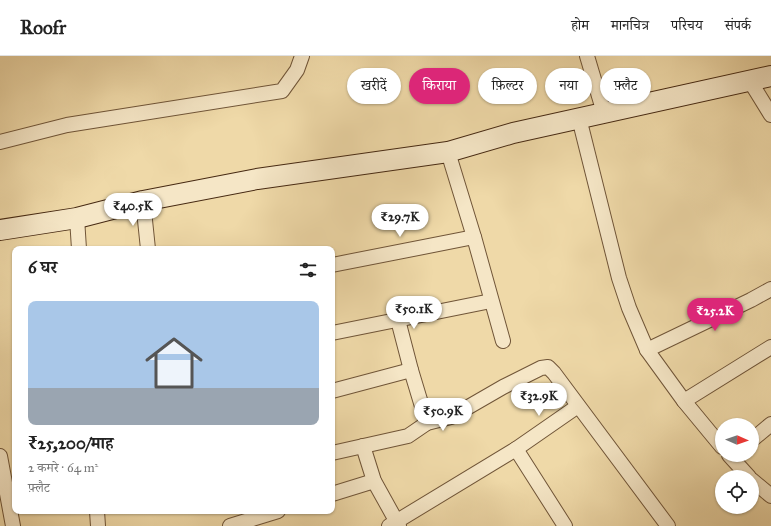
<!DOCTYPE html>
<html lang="hi">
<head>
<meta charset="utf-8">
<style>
	body { margin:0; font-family:"IM FELL Great Primer","Noto Serif Devanagari",serif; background:#f6f6f6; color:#222; height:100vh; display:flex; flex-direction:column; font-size:15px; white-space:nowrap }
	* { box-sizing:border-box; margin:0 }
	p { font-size:13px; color:#767676 }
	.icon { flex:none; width:22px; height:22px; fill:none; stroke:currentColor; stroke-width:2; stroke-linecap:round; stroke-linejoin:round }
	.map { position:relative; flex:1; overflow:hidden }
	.panel { position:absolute; left:12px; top:190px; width:323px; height:268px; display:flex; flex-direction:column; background:#fff; border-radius:8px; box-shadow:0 1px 3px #0004 }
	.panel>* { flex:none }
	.top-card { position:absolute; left:347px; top:12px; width:364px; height:36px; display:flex; gap:8px }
	.needle { width:26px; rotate:92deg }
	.tools { position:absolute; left:715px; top:362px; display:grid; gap:8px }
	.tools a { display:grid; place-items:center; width:44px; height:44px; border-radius:50%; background:#fff; box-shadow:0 1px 3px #0004; font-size:20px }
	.price { position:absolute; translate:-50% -34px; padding:0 9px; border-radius:14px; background:#fff; color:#222; font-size:13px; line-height:26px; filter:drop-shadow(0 1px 2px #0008) }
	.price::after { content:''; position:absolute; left:50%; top:24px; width:12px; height:9px; margin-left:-6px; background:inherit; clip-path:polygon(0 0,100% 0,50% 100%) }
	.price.active { background:#db2777; color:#fff }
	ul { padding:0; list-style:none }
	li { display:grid; align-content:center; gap:8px; height:212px; padding:0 16px }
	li+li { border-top:1px solid #e0e0e0 }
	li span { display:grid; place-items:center; height:124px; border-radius:8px; color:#555 }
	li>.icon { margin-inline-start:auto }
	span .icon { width:72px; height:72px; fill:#fffc; stroke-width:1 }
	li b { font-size:17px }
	h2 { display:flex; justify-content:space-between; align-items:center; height:48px; padding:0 16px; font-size:17px }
	.chip { padding:0 14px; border-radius:18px; background:#fff; box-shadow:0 1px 3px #0004; font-size:14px; line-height:36px }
	.chip.active { background:#db2777; color:#fff }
	header { display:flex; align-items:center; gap:24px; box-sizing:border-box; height:56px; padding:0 20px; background:#fff; border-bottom:1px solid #e0e0e0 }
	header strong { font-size:19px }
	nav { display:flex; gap:22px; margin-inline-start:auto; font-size:14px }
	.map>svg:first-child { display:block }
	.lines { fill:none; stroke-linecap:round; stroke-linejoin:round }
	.street-casing { stroke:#705538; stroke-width:16 }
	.secondary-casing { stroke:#462912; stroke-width:22 }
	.street { stroke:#f5e6c6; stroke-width:14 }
	.secondary { stroke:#f5e6c6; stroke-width:20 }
</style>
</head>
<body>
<header>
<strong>Roofr</strong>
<nav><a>होम</a><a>मानचित्र</a><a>परिचय</a><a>संपर्क</a></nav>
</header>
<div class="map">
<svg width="771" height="470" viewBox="0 0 771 470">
	<rect width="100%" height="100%" fill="#efd9a8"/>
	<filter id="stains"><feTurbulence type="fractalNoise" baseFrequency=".005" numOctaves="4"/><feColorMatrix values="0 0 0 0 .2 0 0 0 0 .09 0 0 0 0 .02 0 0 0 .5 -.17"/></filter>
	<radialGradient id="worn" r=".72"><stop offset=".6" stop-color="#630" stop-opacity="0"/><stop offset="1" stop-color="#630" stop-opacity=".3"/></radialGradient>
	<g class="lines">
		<defs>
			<g id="street">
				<path d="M587,0L604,57"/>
				<path d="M750,25L771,59"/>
				<path d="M579,62L619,222L629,252L647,294L684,345L722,391"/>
				<path d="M0,86L67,69L282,35L297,14L302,0"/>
				<path d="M448,96L474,181L503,285"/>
				<path d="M143,145L148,193"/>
				<path d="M77,162L79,193"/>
				<path d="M332,209L474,181"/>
				<path d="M398,264L411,314L427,367"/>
				<path d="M332,277L491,245"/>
				<path d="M647,294L751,244L771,233"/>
				<path d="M332,335L411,314"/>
				<path d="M684,345L771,291"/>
				<path d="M752,384L771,368"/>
				<path d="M363,390L374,425L399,470"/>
				<path d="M516,393L565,470"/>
				<path d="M332,397L408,380L427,367L451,361L503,331L541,312L548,311L554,317L668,470"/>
				<path d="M729,399L749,421"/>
				<path d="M0,400L13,470"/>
				<path d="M752,424L771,440"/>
				<path d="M332,438L374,425"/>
				<path d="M97,455L98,470"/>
				<path d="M230,470L278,455"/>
				<path d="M389,470L516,393L578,350"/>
			</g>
			<path id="secondary" d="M0,174L77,162L143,145L257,123L448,96L513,77L771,20"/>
		</defs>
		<use href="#street" class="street-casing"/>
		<use href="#secondary" class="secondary-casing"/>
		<use href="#street" class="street"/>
		<use href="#secondary" class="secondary"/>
	</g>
	<rect width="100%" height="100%" filter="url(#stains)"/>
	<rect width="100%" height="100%" fill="url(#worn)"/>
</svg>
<div class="tools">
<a><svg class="needle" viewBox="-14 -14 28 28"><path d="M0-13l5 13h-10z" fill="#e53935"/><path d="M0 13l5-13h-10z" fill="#767676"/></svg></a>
<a><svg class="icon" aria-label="locate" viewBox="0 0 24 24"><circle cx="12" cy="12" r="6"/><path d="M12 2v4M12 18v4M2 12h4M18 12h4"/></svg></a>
</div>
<b class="price" style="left:133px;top:171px">₹40.5K</b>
<b class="price" style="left:400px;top:182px">₹29.7K</b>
<b class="price" style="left:414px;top:274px">₹50.1K</b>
<b class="price active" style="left:715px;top:276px">₹25.2K</b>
<b class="price" style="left:539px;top:361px">₹32.9K</b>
<b class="price" style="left:443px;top:376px">₹50.9K</b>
<div class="top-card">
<a class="chip">खरीदें</a>
<a class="chip active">किराया</a>
<a class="chip">फ़िल्टर</a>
<a class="chip">नया</a>
<a class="chip">फ़्लैट</a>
</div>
<section class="panel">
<h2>6 घर<svg class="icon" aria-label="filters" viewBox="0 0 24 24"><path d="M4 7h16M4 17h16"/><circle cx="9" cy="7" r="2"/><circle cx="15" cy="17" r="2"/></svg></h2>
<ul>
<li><span style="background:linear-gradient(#a9c7e8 70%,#9aa5b1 0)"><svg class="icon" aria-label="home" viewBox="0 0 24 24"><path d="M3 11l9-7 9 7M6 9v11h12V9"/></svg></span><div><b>₹25,200/माह</b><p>2 कमरे · 64 m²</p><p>फ़्लैट</p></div></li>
</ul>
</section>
</div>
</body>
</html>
